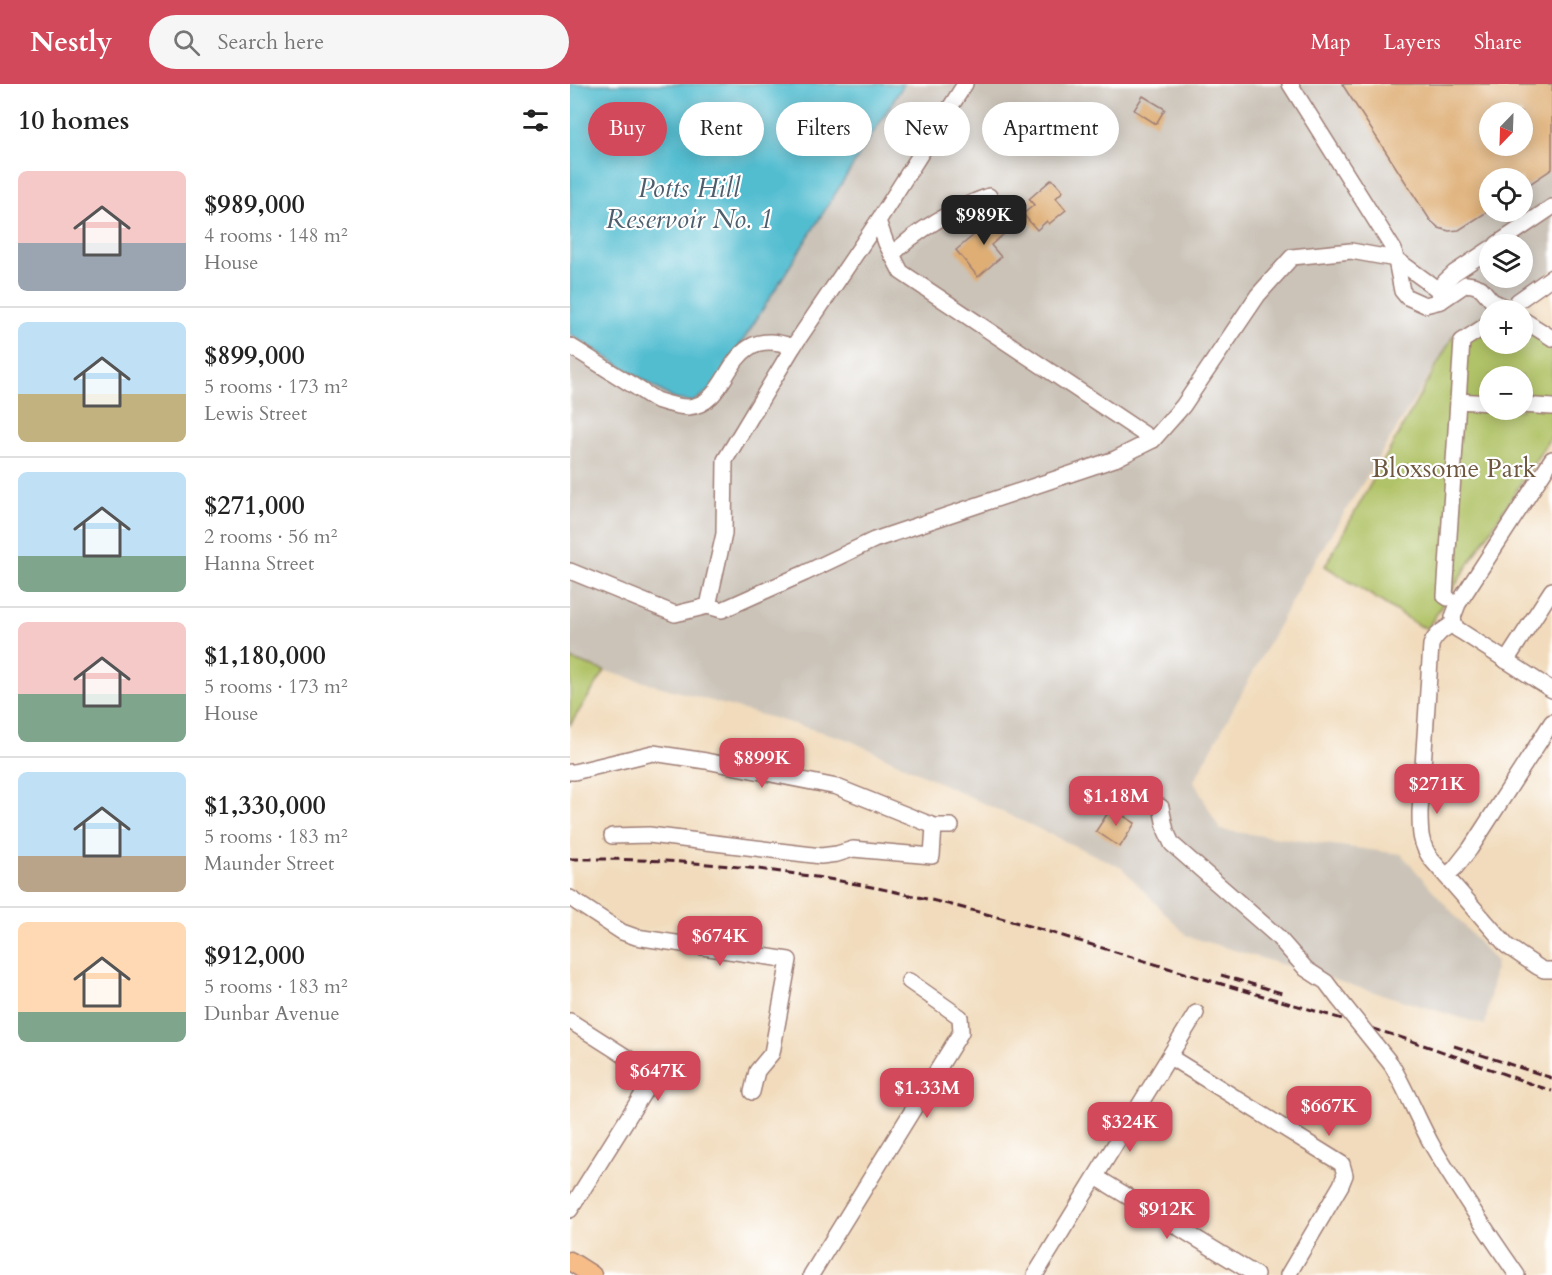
<!DOCTYPE html>
<html lang="en">
<head>
<meta charset="utf-8">
<style>
	body { margin:0; font-family:Cardo,serif; background:#f6f6f6; color:#222; height:100vh; display:flex; flex-direction:column; font-size:22px; white-space:nowrap }
	* { box-sizing:border-box; margin:0 }
	p { font-size:20px; color:#767676 }
	.icon { flex:none; width:33px; height:33px; fill:none; stroke:currentColor; stroke-width:2; stroke-linecap:round; stroke-linejoin:round }
	.map { position:relative; flex:1; overflow:hidden }
	.sheet { display:flex; flex-direction:column; background:#fff; width:570px }
	.sheet>* { flex:none }
	.banner { position:absolute; left:18px; top:18px; width:570px; height:54px; display:flex; gap:12px }
	.needle { width:39px; rotate:203deg }
	.controls { position:absolute; left:909px; top:18px; display:grid; gap:12px }
	.controls a { display:grid; place-items:center; width:54px; height:54px; border-radius:50%; background:#fff; box-shadow:0 3px 15px #0003; font-size:30px }
	.price { position:absolute; translate:-50% -51px; padding:0 14px; border-radius:12px; background:#d1495b; color:#fff; font-size:20px; line-height:39px; filter:drop-shadow(0 2px 3px #0008) }
	.price::after { content:''; position:absolute; left:50%; top:36px; width:18px; height:14px; margin-left:-9px; background:inherit; clip-path:polygon(0 0,100% 0,50% 100%) }
	.price.selected { background:#222; color:#fff }
	ul { padding:0; list-style:none }
	li { display:flex; align-items:center; gap:18px; height:150px; padding:0 18px }
	li+li { border-top:2px solid #e0e0e0 }
	li span { display:grid; place-items:center; flex:none; width:168px; height:120px; border-radius:9px; color:#555 }
	li>.icon { margin-inline-start:auto }
	span .icon { width:72px; height:72px; fill:#fffc; stroke-width:1 }
	li b { font-size:26px }
	h2 { display:flex; justify-content:space-between; align-items:center; height:72px; padding:0 18px; font-size:26px }
	.pill { padding:0 21px; border-radius:27px; background:#fff; box-shadow:0 3px 15px #0003; font-size:21px; line-height:54px }
	.pill.selected { background:#d1495b; color:#fff }
	header { display:flex; align-items:center; gap:36px; box-sizing:border-box; height:84px; padding:0 30px; background:#d1495b; color:#fff }
	header strong { font-size:28px }
	nav { display:flex; gap:33px; margin-inline-start:auto; font-size:21px }
	.search { width:420px; height:54px; background:#f6f6f6; display:flex; align-items:center; gap:15px; box-sizing:border-box; padding:0 21px; border-radius:33px; color:#767676; font-size:22px }
	main { display:flex; flex:1; min-height:0 }
	.map>svg:first-child { display:block }
	.industrial { fill:#cbc3b8; fill-rule:evenodd }
	.green { fill:#b1c367; stroke:#7e7149; stroke-width:1.5; fill-rule:evenodd }
	.water { fill:#53bdd0; stroke:#4e6e7e; stroke-width:1.5 }
	.building { fill:#deae74; fill-rule:evenodd }
	.lines { fill:none; stroke-linecap:round; stroke-linejoin:round }
	.minor-casing { stroke:#9e7d74; stroke-width:18 }
	.major-casing { stroke:#9e7d74; stroke-width:21 }
	.minor { stroke:#fff; stroke-width:15 }
	.major { stroke:#f7bd88; stroke-width:18 }
	.rail { stroke:#4a1f2b; stroke-width:3; stroke-dasharray:9 4.5; stroke-linecap:butt }
	.minor-bridge-casing { stroke:#9e7d74; stroke-width:18; stroke-linecap:butt }
	.minor-bridge { stroke:#fff; stroke-width:15 }
	.labels { text-anchor:middle; stroke-width:4.5; stroke-linejoin:round; paint-order:stroke }
	.park-label { font-size:26px; fill:#6e5840; stroke:#fff }
	.water-label { font-size:27px; font-style:italic; fill:#4e5e6d; stroke:#fff }
</style>
</head>
<body>
<header>
<strong>Nestly</strong>
<div class="search"><svg class="icon" aria-label="search" viewBox="0 0 24 24"><circle cx="10" cy="10" r="6"/><path d="M15 15l6 6"/></svg>Search here</div>
<nav><a>Map</a><a>Layers</a><a>Share</a></nav>
</header>
<main>
<section class="sheet">
<h2>10 homes<svg class="icon" aria-label="filters" viewBox="0 0 24 24"><path d="M4 7h16M4 17h16"/><circle cx="9" cy="7" r="2"/><circle cx="15" cy="17" r="2"/></svg></h2>
<ul>
<li><span style="background:linear-gradient(#f6c9c9 60%,#9aa5b1 0)"><svg class="icon" aria-label="home" viewBox="0 0 24 24"><path d="M3 11l9-7 9 7M6 9v11h12V9"/></svg></span><div><b>$989,000</b><p>4 rooms · 148 m²</p><p>House</p></div></li>
<li><span style="background:linear-gradient(#bfe0f5 60%,#c2b280 0)"><svg class="icon" aria-label="home" viewBox="0 0 24 24"><path d="M3 11l9-7 9 7M6 9v11h12V9"/></svg></span><div><b>$899,000</b><p>5 rooms · 173 m²</p><p>Lewis Street</p></div></li>
<li><span style="background:linear-gradient(#bfe0f5 70%,#7fa58c 0)"><svg class="icon" aria-label="home" viewBox="0 0 24 24"><path d="M3 11l9-7 9 7M6 9v11h12V9"/></svg></span><div><b>$271,000</b><p>2 rooms · 56 m²</p><p>Hanna Street</p></div></li>
<li><span style="background:linear-gradient(#f6c9c9 60%,#7fa58c 0)"><svg class="icon" aria-label="home" viewBox="0 0 24 24"><path d="M3 11l9-7 9 7M6 9v11h12V9"/></svg></span><div><b>$1,180,000</b><p>5 rooms · 173 m²</p><p>House</p></div></li>
<li><span style="background:linear-gradient(#bfe0f5 70%,#b9a48a 0)"><svg class="icon" aria-label="home" viewBox="0 0 24 24"><path d="M3 11l9-7 9 7M6 9v11h12V9"/></svg></span><div><b>$1,330,000</b><p>5 rooms · 183 m²</p><p>Maunder Street</p></div></li>
<li><span style="background:linear-gradient(#ffd9b3 75%,#7fa58c 0)"><svg class="icon" aria-label="home" viewBox="0 0 24 24"><path d="M3 11l9-7 9 7M6 9v11h12V9"/></svg></span><div><b>$912,000</b><p>5 rooms · 183 m²</p><p>Dunbar Avenue</p></div></li>
</ul>
</section>
<div class="map">
<svg width="982" height="1191" viewBox="0 0 982 1191">
	<rect width="100%" height="100%" fill="#fff"/>
	<filter id="ink" filterUnits="userSpaceOnUse"><feTurbulence type="fractalNoise" baseFrequency=".0167" numOctaves="2"/><feDisplacementMap in="SourceGraphic" scale="12" xChannelSelector="R" yChannelSelector="G"/><feConvolveMatrix kernelMatrix="1 2 1 2 8 2 1 2 1" color-interpolation-filters="sRGB"/></filter>
	<filter id="wash" filterUnits="userSpaceOnUse"><feTurbulence type="fractalNoise" baseFrequency=".008" numOctaves="4" result="noise"/><feDisplacementMap in="SourceGraphic" scale="24" xChannelSelector="R" yChannelSelector="G"/><feGaussianBlur stdDeviation="1.35" result="paint"/><feColorMatrix in="noise" values="0 0 0 0 0 0 0 0 0 0 0 0 0 0 0 0 0 1.4 0 .05"/><feComposite in="paint" operator="in"/></filter>
	<g filter="url(#wash)">
		<rect width="100%" height="100%" fill="#f1dbbc"/>
		<path class="industrial" d="M0,0H982V187L922,226H920L919,228L883,253L734,494L624,697L650,746L831,770L926,878L915,941L617,852L552,784L277,655L35,587L0,575ZM920,28H952V62H920ZM920,94H952V128H920ZM920,160H952V194H920Z"/>
		<g class="green">
			<path d="M919,228L920,260H952L953,242L982,261V351L857,545L852,542L851,543L755,482L883,252ZM920,292H952V326H920Z"/>
			<path d="M0,575L35,587L0,641Z"/>
		</g>
		<path class="water" d="M0,0H334L144,303L123,318L104,315L0,250Z"/>
		<g id="blocks">
			<g class="building">
				<path d="M772,0H982V85L952,105V94H920V126L889,146L879,147L869,144L860,136ZM920,28H952V62H920Z"/>
				<path d="M573,12L595,25L586,40L564,26Z"/>
				<path d="M482,95L493,107L486,114L496,126L479,140L477,137L467,146L453,130L464,121L459,115Z"/>
				<path d="M429,130L441,144L421,161L431,173L408,193L386,166Z"/>
				<path d="M541,724L565,739L550,763L526,747Z"/>
			</g>
		</g>
	</g>
	<g filter="url(#ink)">
		<use href="#blocks" fill-opacity="0" stroke="#9e7d74" stroke-width="1.5"/>
		<g class="lines">
			<defs>
				<g id="minor">
					<path d="M720,0L824,166L832,207L837,213L855,221L871,217L896,200L903,201L911,204L922,217L937,224H944"/>
					<path d="M308,137L316,159L331,188L583,356"/>
					<path d="M927,160L982,123"/>
					<path d="M322,171C345,147 387,123 419,112"/>
					<path d="M867,205L884,189L920,165"/>
					<path d="M944,226L945,221L948,217L982,193"/>
					<path d="M952,235L982,254"/>
					<path d="M0,262C20,274 39,287 59,299C68,304 77,311 86,316C95,319 108,323 118,323C165,320 153,237 223,263"/>
					<path d="M888,317L920,319"/>
					<path d="M952,321L982,323"/>
					<path d="M0,487L105,530L138,522L154,450L155,376L223,263L308,137L395,0"/>
					<path d="M878,514L875,512L892,257L920,239"/>
					<path d="M138,522L152,526L235,489L304,456L545,375L583,356L613,322L688,211L722,173L781,167L826,175L867,205L871,217"/>
					<path d="M884,539C875,545 865,550 861,561L850,728C850,748 850,759 861,775L937,862L968,883L974,886H982"/>
					<path d="M884,539L883,533L888,520L982,375"/>
					<path d="M884,539L887,545L892,548L982,606"/>
					<path d="M936,577L982,506"/>
					<path d="M0,688H4L83,669L136,677L267,703L364,742H381"/>
					<path d="M591,723L596,747L602,760L707,852L736,885L756,898L768,914"/>
					<path d="M42,752L79,751L251,772L267,770L283,765L362,772L364,742"/>
					<path d="M876,792L885,784L900,765L982,638"/>
					<path d="M0,814L52,848L66,853L219,876L202,969L187,987L182,1008"/>
					<path d="M0,937L69,981C77,989 79,998 74,1008L0,1126"/>
					<path d="M600,973L772,1080L775,1091L771,1101L718,1191"/>
					<path d="M821,980C837,1007 848,1036 863,1063C889,1107 918,1149 947,1191"/>
					<path d="M526,1093L686,1191"/>
					<path d="M241,1191L391,948L390,933L339,897"/>
					<path d="M465,1191L626,929"/>
				</g>
				<path id="major" d="M0,1177L22,1191"/>
			</defs>
			<use href="#minor" class="minor-casing"/>
			<use href="#major" class="major-casing"/>
			<use href="#minor" class="minor"/>
			<use href="#major" class="major"/>
			<g class="rail">
				<path d="M0,775C116,774 231,786 344,812C433,832 521,861 608,887C673,907 739,924 804,945C864,963 923,987 982,1007"/>
				<path d="M651,891L715,910"/>
				<path d="M884,962L982,994"/>
			</g>
			<defs>
				<path id="minor-bridge" d="M768,914L821,980"/>
			</defs>
			<use href="#minor-bridge" class="minor-bridge-casing"/>
			<use href="#minor-bridge" class="minor-bridge"/>
		</g>
	</g>
	<g class="labels">
		<g class="park-label">
			<text x="884" y="393">Bloxsome Park</text>
		</g>
		<g class="water-label">
			<text x="119" y="113">Potts Hill<tspan x="119" dy="31">Reservoir No. 1</tspan></text>
		</g>
	</g>
</svg>
<div class="controls">
<a><svg class="needle" viewBox="-14 -14 28 28"><path d="M0-13l5 13h-10z" fill="#e53935"/><path d="M0 13l5-13h-10z" fill="#767676"/></svg></a>
<a><svg class="icon" aria-label="locate" viewBox="0 0 24 24"><circle cx="12" cy="12" r="6"/><path d="M12 2v4M12 18v4M2 12h4M18 12h4"/></svg></a>
<a><svg class="icon" aria-label="layers" viewBox="0 0 24 24"><path d="M12 4l9 5-9 5-9-5zM3 14l9 5 9-5"/></svg></a>
<a>+</a>
<a>−</a>
</div>
<b class="price selected" style="left:414px;top:162px">$989K</b>
<b class="price" style="left:192px;top:705px">$899K</b>
<b class="price" style="left:867px;top:731px">$271K</b>
<b class="price" style="left:546px;top:743px">$1.18M</b>
<b class="price" style="left:150px;top:883px">$674K</b>
<b class="price" style="left:88px;top:1018px">$647K</b>
<b class="price" style="left:357px;top:1035px">$1.33M</b>
<b class="price" style="left:759px;top:1053px">$667K</b>
<b class="price" style="left:560px;top:1069px">$324K</b>
<b class="price" style="left:597px;top:1156px">$912K</b>
<div class="banner">
<a class="pill selected">Buy</a>
<a class="pill">Rent</a>
<a class="pill">Filters</a>
<a class="pill">New</a>
<a class="pill">Apartment</a>
</div>
</div>
</main>
</body>
</html>
